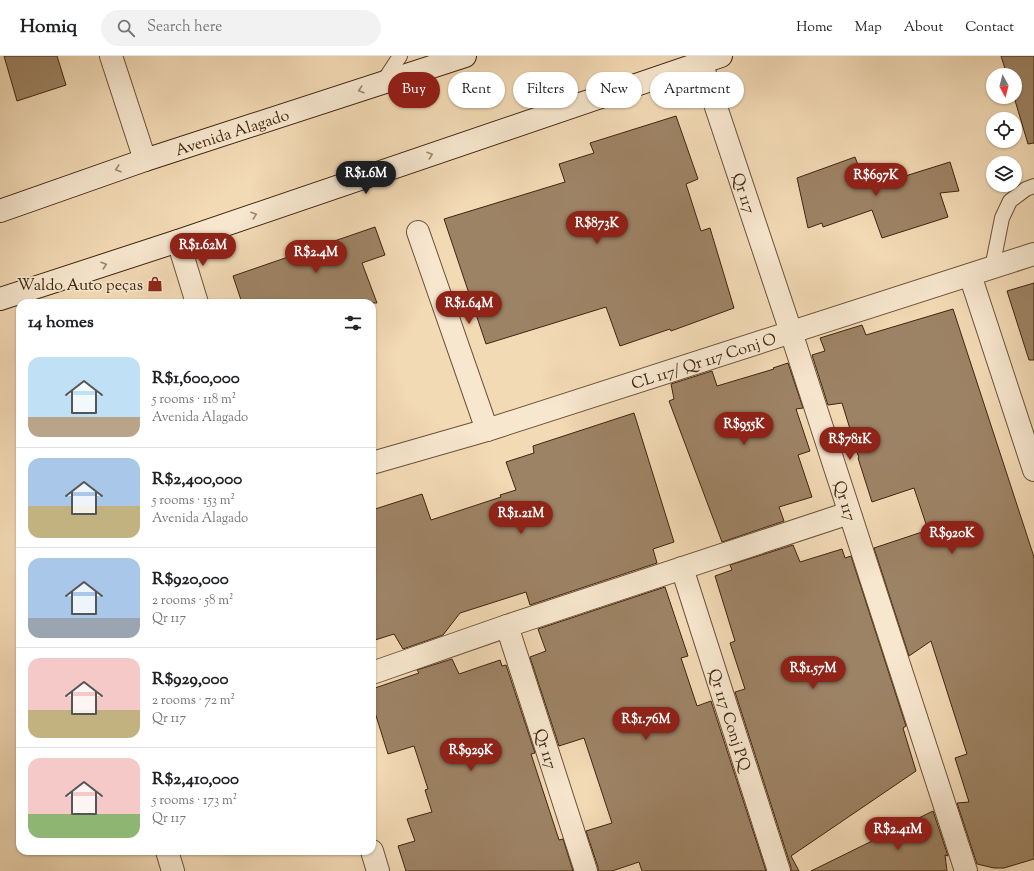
<!DOCTYPE html>
<html lang="en">
<head>
<meta charset="utf-8">
<style>
	body { margin:0; font-family:"Sorts Mill Goudy",serif; background:#f2f2f2; color:#202124; height:100vh; display:flex; flex-direction:column; font-size:15px; white-space:nowrap }
	* { box-sizing:border-box; margin:0 }
	p { font-size:13px; color:#757577 }
	.icon { flex:none; width:22px; height:22px; fill:none; stroke:currentColor; stroke-width:2; stroke-linecap:round; stroke-linejoin:round }
	.map { position:relative; flex:1; overflow:hidden }
	.drawer { position:absolute; left:16px; top:243px; width:360px; height:556px; display:flex; flex-direction:column; background:#fff; border-radius:12px; box-shadow:0 1px 3px #0004 }
	.drawer>* { flex:none }
	.hud { position:absolute; left:388px; top:16px; width:380px; height:36px; display:flex; gap:8px }
	.needle { width:26px; rotate:173deg }
	.tools { position:absolute; left:986px; top:12px; display:grid; gap:8px }
	.tools a { display:grid; place-items:center; width:36px; height:36px; border-radius:50%; background:#fff; box-shadow:0 1px 3px #0004; font-size:20px }
	.price { position:absolute; translate:-50% -34px; padding:0 9px; border-radius:14px; background:#8f2418; color:#fff; font-size:13px; line-height:26px; filter:drop-shadow(0 1px 2px #0008) }
	.price::after { content:''; position:absolute; left:50%; top:24px; width:12px; height:9px; margin-left:-6px; background:inherit; clip-path:polygon(0 0,100% 0,50% 100%) }
	.price.current { background:#222; color:#fff }
	ul { padding:0; list-style:none }
	li { display:flex; align-items:center; gap:12px; height:100px; padding:0 12px }
	li+li { border-top:1px solid #e0e0e0 }
	li span { display:grid; place-items:center; flex:none; width:112px; height:80px; border-radius:12px; color:#555 }
	li>.icon { margin-inline-start:auto }
	span .icon { width:48px; height:48px; fill:#fffc; stroke-width:1 }
	li b { font-size:17px }
	h2 { display:flex; justify-content:space-between; align-items:center; height:48px; padding:0 12px; font-size:17px }
	.chip { padding:0 14px; border-radius:18px; background:#fff; box-shadow:0 1px 3px #0004; font-size:14px; line-height:36px }
	.chip.current { background:#8f2418; color:#fff }
	header { display:flex; align-items:center; gap:24px; box-sizing:border-box; height:56px; padding:0 20px; background:#fff; border-bottom:1px solid #e0e0e0 }
	header strong { font-size:19px }
	nav { display:flex; gap:22px; margin-inline-start:auto; font-size:14px }
	.search { width:280px; height:36px; background:#f2f2f2; display:flex; align-items:center; gap:10px; box-sizing:border-box; padding:0 14px; border-radius:22px; color:#757577; font-size:15px }
	.map>svg:first-child { display:block }
	.building { fill:#9d8365; stroke:#40250f }
	.lines { fill:none; stroke-linecap:round; stroke-linejoin:round }
	.service-casing { stroke:#6c5238; stroke-width:16 }
	.minor-casing { stroke:#6c5238; stroke-width:24 }
	.secondary-casing { stroke:#40250f; stroke-width:24 }
	.service { stroke:#f7e7cf; stroke-width:14 }
	.minor { stroke:#f7e7cf; stroke-width:22 }
	.secondary { stroke:#f7e7cf; stroke-width:22 }
	.oneway { stroke:#9c866f }
	.labels { text-anchor:middle; stroke-width:3.5; stroke-linejoin:round; paint-order:stroke }
	.street-label { font-size:16px; fill:#40250f; stroke:#f7e7cf }
	.poi-label { font-size:16px; fill:#40250f; stroke:#f7e7cf; text-anchor:end }
</style>
</head>
<body>
<header>
<strong>Homiq</strong>
<div class="search"><svg class="icon" aria-label="search" viewBox="0 0 24 24"><circle cx="10" cy="10" r="6"/><path d="M15 15l6 6"/></svg>Search here</div>
<nav><a>Home</a><a>Map</a><a>About</a><a>Contact</a></nav>
</header>
<div class="map">
<svg width="1034" height="815" viewBox="0 0 1034 815">
	<rect width="100%" height="100%" fill="#f2dab5"/>
	<filter id="stains"><feTurbulence type="fractalNoise" baseFrequency=".005" numOctaves="4"/><feColorMatrix values="0 0 0 0 .2 0 0 0 0 .09 0 0 0 0 .02 0 0 0 .5 -.17"/></filter>
	<radialGradient id="worn" r=".72"><stop offset=".6" stop-color="#630" stop-opacity="0"/><stop offset="1" stop-color="#630" stop-opacity=".3"/></radialGradient>
	<g class="building">
		<path d="M4,0H57L66,29L17,45Z"/>
		<path d="M1001,0H1034V87L1028,88L1014,41H1015V19H1007Z"/>
		<path d="M676,60L698,123L686,128L701,175L710,172L734,252L671,275L670,273L620,290L606,251L486,288L444,163L565,126L559,108L594,97L590,87Z"/>
		<path d="M855,101L867,132L950,106L959,135L940,137L948,161L882,182L872,154L823,171L822,167L808,172L797,122Z"/>
		<path d="M375,171L385,199L362,207L377,247H242L233,220Z"/>
		<path d="M1034,227V304H1029L1007,235Z"/>
		<path d="M953,253L1034,501V803L1004,812H994L977,808L957,747L969,746L955,702L967,698L931,585L909,600L874,492L928,474L914,432L872,446L858,402H859L842,347L828,349L812,299L825,295L820,282L862,269L866,279Z"/>
		<path d="M788,307L803,352L796,353L810,395L798,399L812,441L779,451L784,465L722,486L669,345L674,343L671,328L712,315L717,330L774,313L773,312Z"/>
		<path d="M634,357L674,486L653,493L657,507L530,549L526,536L460,557L443,579L403,593L394,578L372,585V454L422,438L431,464L501,441L500,439L516,434L506,406L534,397L533,390Z"/>
		<path d="M793,489L800,506L842,493L845,502L851,500L906,670L903,672L916,715L791,800L799,815H791V811L735,636L745,633L730,587L735,585L715,520L732,514L730,509Z"/>
		<path d="M665,531L688,600L681,602L697,650L711,645L766,815H642L639,806L612,815H598V811L586,775L612,767L584,682L559,690L530,601L546,595L538,573Z"/>
		<path d="M452,603L459,618L500,604L502,610L506,609L535,697L531,698L559,784L563,783L573,815H406L398,790L415,785L407,763L432,756L425,734L428,733L414,690L388,698L372,647V633L419,617L417,614Z"/>
		<path d="M933,755L948,800L945,799L947,815H811Z"/>
	</g>
	<g class="lines">
		<defs>
			<g id="service">
				<path d="M383,26L400,0"/>
				<path d="M992,212L1002,162L1010,145L1026,133L1034,130"/>
			</g>
			<g id="minor">
				<path d="M111,0L145,104"/>
				<path id="s1" d="M701,6L791,276L966,815"/>
				<path d="M418,176L487,374"/>
				<path d="M178,185L197,247"/>
				<path d="M970,219L1034,414"/>
				<path id="s2" d="M372,407L487,374L1034,198"/>
				<path id="s3" d="M682,512L779,815"/>
				<path id="s4" d="M507,570L586,815"/>
				<path d="M372,617L507,570L849,457"/>
				<path d="M167,795L173,815"/>
				<path d="M372,795L378,815"/>
			</g>
			<g id="secondary">
				<path id="s5" d="M0,155L145,104L465,0"/>
				<path d="M0,243L178,185L721,0"/>
			</g>
		</defs>
		<use href="#service" class="service-casing"/>
		<use href="#minor" class="minor-casing"/>
		<use href="#secondary" class="secondary-casing"/>
		<use href="#service" class="service"/>
		<use href="#minor" class="minor"/>
		<use href="#secondary" class="secondary"/>
	</g>
	<defs><path id="oneway-chevron" d="M-2-3.5L2.5 0L-2 3.5" fill="none" stroke-width="1.6" stroke-linecap="round" stroke-linejoin="round"/></defs>
	<g class="oneway">
		<use href="#oneway-chevron" transform="translate(361 34) rotate(162)"/>
		<use href="#oneway-chevron" transform="translate(430 99) rotate(-19)"/>
		<use href="#oneway-chevron" transform="translate(118 113) rotate(161)"/>
		<use href="#oneway-chevron" transform="translate(254 159) rotate(-19)"/>
		<use href="#oneway-chevron" transform="translate(104 209) rotate(-18)"/>
	</g>
	<defs>
		<symbol id="shop-bare" viewBox="-9 -9 18 18"><path d="M-5-2.5h2.3a2.7 3.5 0 0 1 5.4 0H5L5.5 6h-11ZM-1.5-2.5h3a1.5 2.3 0 0 0-3 0Z" fill="#8f2418" stroke="#f7e7cf" stroke-width="2.5" paint-order="stroke"/></symbol>
	</defs>
	<g fill-rule="evenodd">
		<use href="#shop-bare" x="144" y="217" width="22" height="22"/>
	</g>
	<g class="labels">
		<g class="street-label">
			<text dy="6" stroke="none"><textPath href="#s5" startOffset="245">Avenida Alagado</textPath></text>
			<text dy="6" stroke="none"><textPath href="#s1" startOffset="138">Qr 117</textPath></text>
			<text dy="6" stroke="none"><textPath href="#s2" startOffset="347">CL 117/ Qr 117 Conj O</textPath></text>
			<text dy="6" stroke="none"><textPath href="#s1" startOffset="462">Qr 117</textPath></text>
			<text dy="6" stroke="none"><textPath href="#s3" startOffset="159">Qr 117 Conj PQ</textPath></text>
			<text dy="6" stroke="none"><textPath href="#s4" startOffset="129">Qr 117</textPath></text>
		</g>
		<g class="poi-label">
			<text x="143" y="234">Waldo Auto peças</text>
		</g>
	</g>
	<rect width="100%" height="100%" filter="url(#stains)"/>
	<rect width="100%" height="100%" fill="url(#worn)"/>
</svg>
<div class="tools">
<a><svg class="needle" viewBox="-14 -14 28 28"><path d="M0-13l5 13h-10z" fill="#e53935"/><path d="M0 13l5-13h-10z" fill="#757577"/></svg></a>
<a><svg class="icon" aria-label="locate" viewBox="0 0 24 24"><circle cx="12" cy="12" r="6"/><path d="M12 2v4M12 18v4M2 12h4M18 12h4"/></svg></a>
<a><svg class="icon" aria-label="layers" viewBox="0 0 24 24"><path d="M12 4l9 5-9 5-9-5zM3 14l9 5 9-5"/></svg></a>
</div>
<b class="price current" style="left:366px;top:139px">R$1.6M</b>
<b class="price" style="left:876px;top:141px">R$697K</b>
<b class="price" style="left:597px;top:189px">R$873K</b>
<b class="price" style="left:203px;top:211px">R$1.62M</b>
<b class="price" style="left:316px;top:218px">R$2.4M</b>
<b class="price" style="left:469px;top:269px">R$1.64M</b>
<b class="price" style="left:744px;top:390px">R$955K</b>
<b class="price" style="left:850px;top:405px">R$781K</b>
<b class="price" style="left:521px;top:479px">R$1.21M</b>
<b class="price" style="left:952px;top:499px">R$920K</b>
<b class="price" style="left:813px;top:634px">R$1.57M</b>
<b class="price" style="left:646px;top:685px">R$1.76M</b>
<b class="price" style="left:471px;top:716px">R$929K</b>
<b class="price" style="left:898px;top:795px">R$2.41M</b>
<div class="hud">
<a class="chip current">Buy</a>
<a class="chip">Rent</a>
<a class="chip">Filters</a>
<a class="chip">New</a>
<a class="chip">Apartment</a>
</div>
<section class="drawer">
<h2>14 homes<svg class="icon" aria-label="filters" viewBox="0 0 24 24"><path d="M4 7h16M4 17h16"/><circle cx="9" cy="7" r="2"/><circle cx="15" cy="17" r="2"/></svg></h2>
<ul>
<li><span style="background:linear-gradient(#bfe0f5 75%,#b9a48a 0)"><svg class="icon" aria-label="home" viewBox="0 0 24 24"><path d="M3 11l9-7 9 7M6 9v11h12V9"/></svg></span><div><b>R$1,600,000</b><p>5 rooms · 118 m²</p><p>Avenida Alagado</p></div></li>
<li><span style="background:linear-gradient(#a9c7e8 60%,#c2b280 0)"><svg class="icon" aria-label="home" viewBox="0 0 24 24"><path d="M3 11l9-7 9 7M6 9v11h12V9"/></svg></span><div><b>R$2,400,000</b><p>5 rooms · 153 m²</p><p>Avenida Alagado</p></div></li>
<li><span style="background:linear-gradient(#a9c7e8 75%,#9aa5b1 0)"><svg class="icon" aria-label="home" viewBox="0 0 24 24"><path d="M3 11l9-7 9 7M6 9v11h12V9"/></svg></span><div><b>R$920,000</b><p>2 rooms · 58 m²</p><p>Qr 117</p></div></li>
<li><span style="background:linear-gradient(#f6c9c9 65%,#c2b280 0)"><svg class="icon" aria-label="home" viewBox="0 0 24 24"><path d="M3 11l9-7 9 7M6 9v11h12V9"/></svg></span><div><b>R$929,000</b><p>2 rooms · 72 m²</p><p>Qr 117</p></div></li>
<li><span style="background:linear-gradient(#f6c9c9 70%,#8fb573 0)"><svg class="icon" aria-label="home" viewBox="0 0 24 24"><path d="M3 11l9-7 9 7M6 9v11h12V9"/></svg></span><div><b>R$2,410,000</b><p>5 rooms · 173 m²</p><p>Qr 117</p></div></li>
</ul>
</section>
</div>
</body>
</html>
